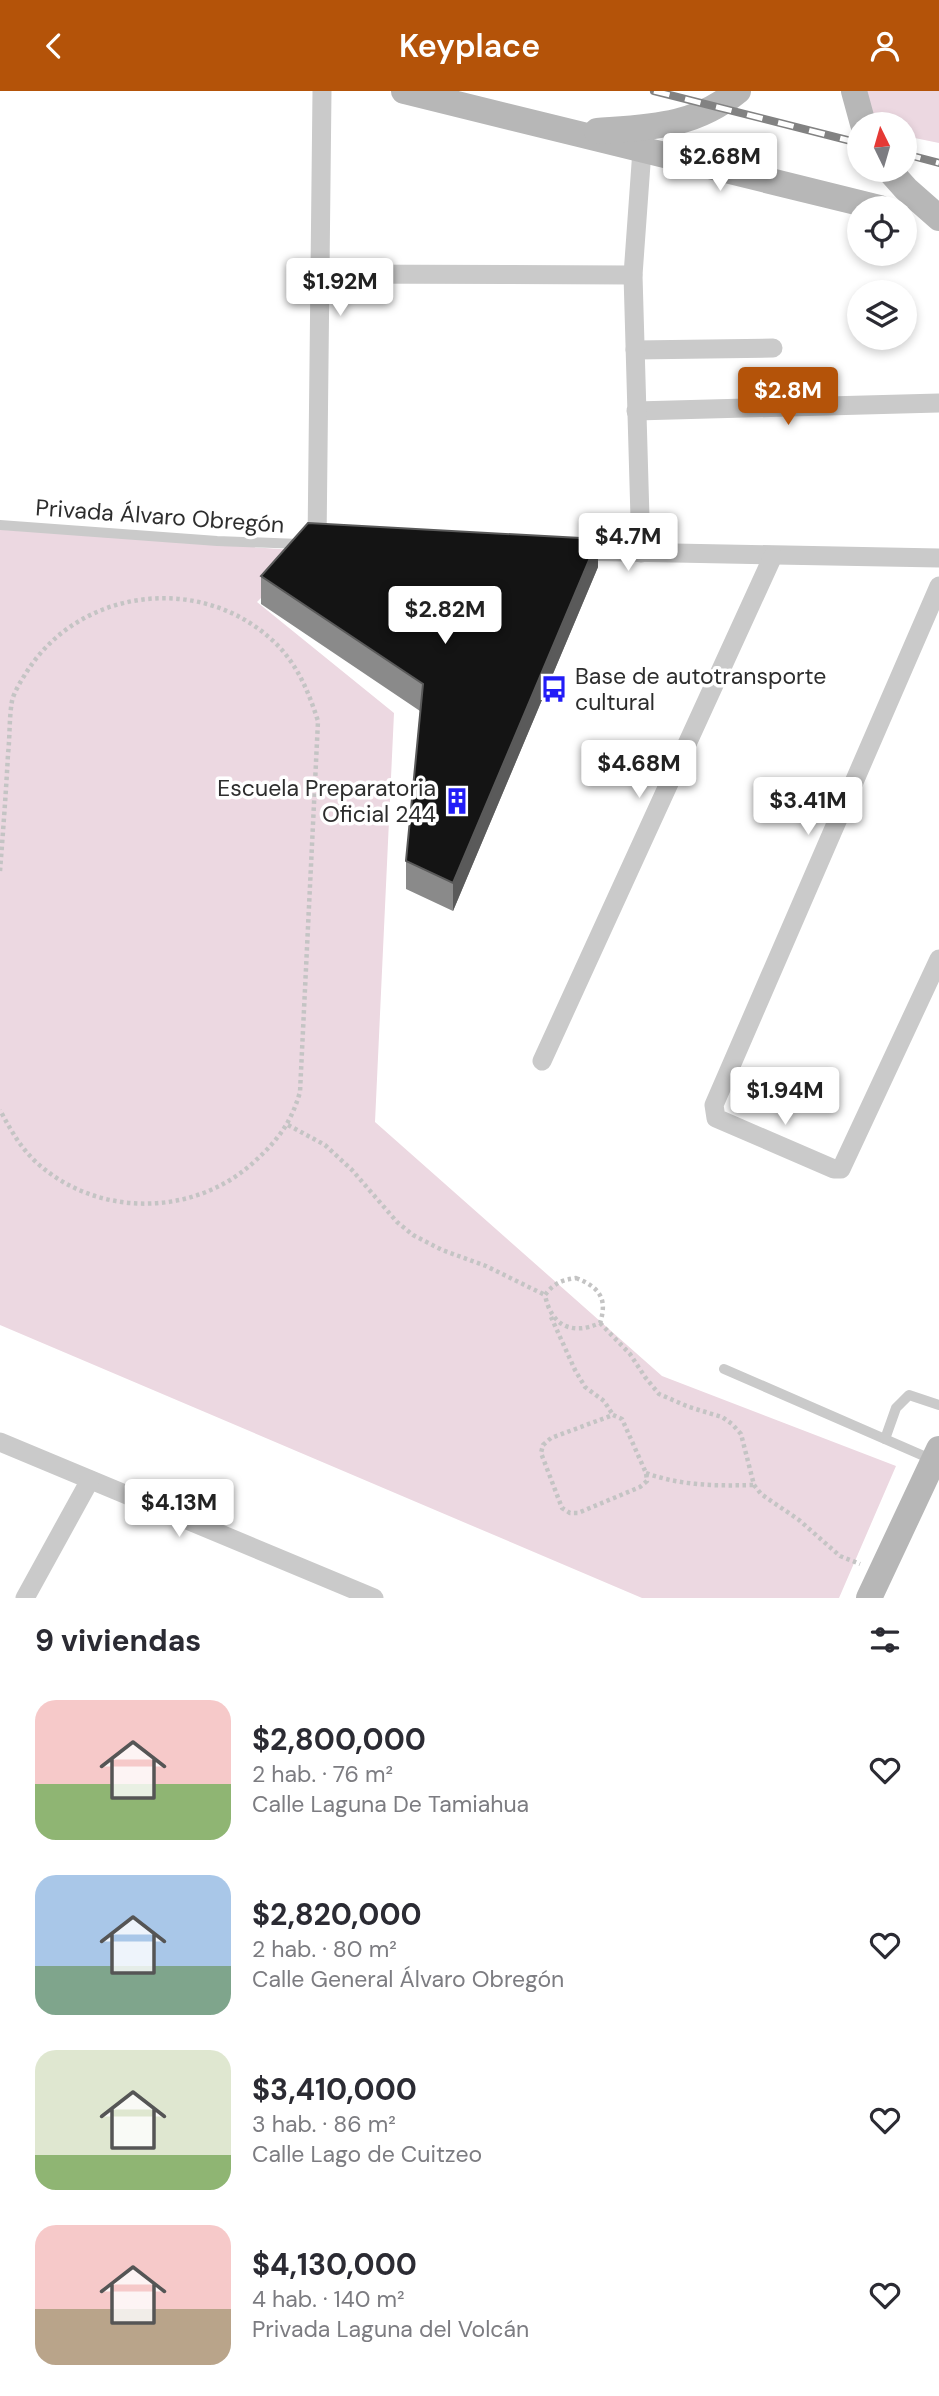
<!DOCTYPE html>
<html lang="es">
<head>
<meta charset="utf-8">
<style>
	body { margin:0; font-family:"DM Sans",sans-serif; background:#f2f2f3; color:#2b2b33; height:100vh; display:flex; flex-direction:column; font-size:26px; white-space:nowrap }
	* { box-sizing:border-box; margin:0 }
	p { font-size:23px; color:#7c7c81 }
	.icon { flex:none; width:38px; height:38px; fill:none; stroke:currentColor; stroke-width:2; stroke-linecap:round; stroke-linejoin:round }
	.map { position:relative; height:1507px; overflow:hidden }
	.side { display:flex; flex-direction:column; background:#fff; flex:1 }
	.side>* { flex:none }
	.needle { width:46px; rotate:355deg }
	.fabs { position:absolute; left:847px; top:21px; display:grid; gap:14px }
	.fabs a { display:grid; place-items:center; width:70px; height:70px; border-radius:50%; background:#fff; box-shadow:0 4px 10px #0003; font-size:35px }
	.price { position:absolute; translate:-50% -60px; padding:0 16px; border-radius:7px; background:#fff; color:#222; font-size:23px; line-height:46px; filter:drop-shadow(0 2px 4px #0008) }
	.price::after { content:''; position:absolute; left:50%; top:42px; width:21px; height:16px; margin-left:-10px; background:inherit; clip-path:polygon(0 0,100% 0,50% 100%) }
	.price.current { background:#b45309; color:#fff }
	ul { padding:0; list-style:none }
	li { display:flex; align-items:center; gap:21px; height:175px; padding:0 35px }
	li span { display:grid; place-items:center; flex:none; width:196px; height:140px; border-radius:21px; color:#555 }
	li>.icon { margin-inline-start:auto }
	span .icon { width:84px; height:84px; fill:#fffc; stroke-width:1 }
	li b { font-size:30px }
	h2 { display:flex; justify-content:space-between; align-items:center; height:84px; padding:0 35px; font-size:30px }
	header { display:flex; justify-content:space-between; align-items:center; height:91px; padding:0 35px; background:#b45309; color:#fff; font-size:32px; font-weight:600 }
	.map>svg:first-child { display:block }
	.green { fill:#ecd8e1 }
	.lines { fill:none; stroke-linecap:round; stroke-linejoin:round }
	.path { stroke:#c4c4c4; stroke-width:4.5; stroke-dasharray:3.5 3.5; stroke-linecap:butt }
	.lane { stroke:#cacaca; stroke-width:10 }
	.street { stroke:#cacaca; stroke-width:19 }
	.secondary { stroke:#b7b7b7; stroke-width:26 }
	.rail-casing { stroke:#828282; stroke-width:8 }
	.rail { stroke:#fff; stroke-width:5; stroke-dasharray:16; stroke-linecap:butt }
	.wall { fill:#8a8a8a }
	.shaded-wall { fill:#5a5a5a }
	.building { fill:#141414; stroke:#5a5a5a; stroke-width:2 }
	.labels { text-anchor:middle; stroke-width:7; stroke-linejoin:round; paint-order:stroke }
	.street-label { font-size:23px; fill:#2d2d2d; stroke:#fff }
	.poi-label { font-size:23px; fill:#2d2d2d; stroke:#fff; text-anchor:start }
</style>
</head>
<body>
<header><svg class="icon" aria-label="back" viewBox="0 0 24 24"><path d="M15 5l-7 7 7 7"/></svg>Keyplace<svg class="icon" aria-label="person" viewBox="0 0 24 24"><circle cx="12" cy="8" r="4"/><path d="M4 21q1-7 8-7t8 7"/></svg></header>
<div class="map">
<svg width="939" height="1507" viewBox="0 0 939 1507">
	<rect width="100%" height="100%" fill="#fff"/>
	<g class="green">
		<path d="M862,0H939V52L905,45V33H868Z"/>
		<path d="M0,438L308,460L257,511L394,622L375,1031L662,1285L896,1375L839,1507H642L0,1234Z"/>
	</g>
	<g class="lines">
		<g class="path">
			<path d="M0,780C3,741 6,702 8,663C10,646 9,627 12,610C14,601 21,590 26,582C78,498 198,482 271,548C296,570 308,599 318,630L300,1001C291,1032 278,1049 254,1071C194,1126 97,1127 36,1071C20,1056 10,1038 0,1019"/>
			<path d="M288,1034L325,1054L352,1079L397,1131L413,1144L442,1159L486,1175L545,1204"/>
			<path d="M576,1187C599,1196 608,1207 600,1232C571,1245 551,1234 545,1204C554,1192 562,1189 576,1187Z"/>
			<path d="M551,1226L575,1279L585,1296L604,1310L613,1324"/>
			<path d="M600,1232L630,1263L645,1286L659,1303L689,1316L722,1326L732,1333L741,1343L754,1394L761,1403L799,1429L840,1465L860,1473"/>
			<path d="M613,1324L622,1328L646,1382L647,1390L640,1396L578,1422H570L562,1417L541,1362L543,1354L551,1347Z"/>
			<path d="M646,1382C682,1395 716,1395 754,1394"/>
		</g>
		<g class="lane">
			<path d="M0,434L217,450L300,453"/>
			<path d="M724,1278L933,1369"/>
			<path d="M885,1348L896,1317L909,1304L939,1314"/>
		</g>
		<g class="street">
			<path d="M320,183L633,184"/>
			<path d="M635,259L773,257"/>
			<path d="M636,320L939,312"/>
			<path d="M322,453H317L322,0"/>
			<path d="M572,460L939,467"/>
			<path d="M641,462L633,184L642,59"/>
			<path d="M939,495L714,1014L716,1027L834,1078H841L939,868"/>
			<path d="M542,970L773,465"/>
			<path d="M0,1351L374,1507"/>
			<path d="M25,1507L90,1389"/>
		</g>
		<g class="secondary">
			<path d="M404,0L880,117"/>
			<path d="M854,0L863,33"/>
			<path d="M597,40C651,36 694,36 738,0"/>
			<path d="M889,79L906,98L939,127"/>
			<path d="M869,1507L939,1358"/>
		</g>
		<defs>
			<g id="rail">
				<path d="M654,0L859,52"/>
				<path d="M905,63L939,72"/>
			</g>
		</defs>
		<use href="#rail" class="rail-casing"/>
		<use href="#rail" class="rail"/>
	</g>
	<path class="wall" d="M598,476L453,820L406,798V770L420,620L261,513V485Z"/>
	<path class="shaded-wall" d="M598,448V476L453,820V792Z"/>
	<path class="building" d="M308,432L598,448L453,792L406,770L423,593L261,485Z"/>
	<defs>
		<symbol id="bus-bare" viewBox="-9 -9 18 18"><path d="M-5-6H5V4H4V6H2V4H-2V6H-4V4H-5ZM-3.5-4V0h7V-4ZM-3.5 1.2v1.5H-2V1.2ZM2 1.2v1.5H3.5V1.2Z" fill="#221cf7" stroke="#fff" stroke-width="2.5" paint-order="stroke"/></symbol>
		<symbol id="building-bare" viewBox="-9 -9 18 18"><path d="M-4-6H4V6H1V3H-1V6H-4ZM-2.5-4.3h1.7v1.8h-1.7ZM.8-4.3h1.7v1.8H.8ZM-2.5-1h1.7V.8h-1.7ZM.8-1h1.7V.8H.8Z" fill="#221cf7" stroke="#fff" stroke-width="2.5" paint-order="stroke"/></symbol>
	</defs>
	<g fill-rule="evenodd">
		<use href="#bus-bare" x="535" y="579" width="38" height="38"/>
		<use href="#building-bare" x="438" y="691" width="38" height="38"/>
	</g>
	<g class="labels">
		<g class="street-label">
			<text transform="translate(160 425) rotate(4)" y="8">Privada Álvaro Obregón</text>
		</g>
		<g class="poi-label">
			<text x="575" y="593">Base de autotransporte<tspan x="575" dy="26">cultural</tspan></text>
			<text x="436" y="705" text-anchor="end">Escuela Preparatoria<tspan x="436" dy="26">Oficial 244</tspan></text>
		</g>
	</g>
</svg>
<div class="fabs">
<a><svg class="needle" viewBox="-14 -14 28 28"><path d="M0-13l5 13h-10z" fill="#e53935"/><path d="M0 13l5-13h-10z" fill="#7c7c81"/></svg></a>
<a><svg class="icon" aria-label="locate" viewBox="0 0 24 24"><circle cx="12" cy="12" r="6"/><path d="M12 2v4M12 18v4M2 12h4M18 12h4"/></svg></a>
<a><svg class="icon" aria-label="layers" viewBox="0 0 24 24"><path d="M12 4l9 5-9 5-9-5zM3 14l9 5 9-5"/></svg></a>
</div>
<b class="price" style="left:720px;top:102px">$2.68M</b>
<b class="price" style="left:340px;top:227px">$1.92M</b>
<b class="price current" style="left:788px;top:336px">$2.8M</b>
<b class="price" style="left:628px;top:482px">$4.7M</b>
<b class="price" style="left:445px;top:555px">$2.82M</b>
<b class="price" style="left:639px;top:709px">$4.68M</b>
<b class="price" style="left:808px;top:746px">$3.41M</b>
<b class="price" style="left:785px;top:1036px">$1.94M</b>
<b class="price" style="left:179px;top:1448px">$4.13M</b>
</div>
<section class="side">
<h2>9 viviendas<svg class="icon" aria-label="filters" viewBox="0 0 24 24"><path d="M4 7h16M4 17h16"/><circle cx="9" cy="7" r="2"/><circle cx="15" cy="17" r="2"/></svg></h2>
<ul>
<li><span style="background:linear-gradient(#f6c9c9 60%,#8fb573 0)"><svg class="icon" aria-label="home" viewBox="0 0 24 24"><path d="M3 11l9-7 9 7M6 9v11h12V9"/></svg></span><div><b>$2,800,000</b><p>2 hab. · 76 m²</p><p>Calle Laguna De Tamiahua</p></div><svg class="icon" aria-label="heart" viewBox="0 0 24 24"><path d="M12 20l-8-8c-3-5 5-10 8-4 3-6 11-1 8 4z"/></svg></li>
<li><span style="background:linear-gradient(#a9c7e8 65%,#7fa58c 0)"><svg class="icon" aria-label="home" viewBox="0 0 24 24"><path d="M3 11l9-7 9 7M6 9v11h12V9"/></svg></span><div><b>$2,820,000</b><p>2 hab. · 80 m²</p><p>Calle General Álvaro Obregón</p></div><svg class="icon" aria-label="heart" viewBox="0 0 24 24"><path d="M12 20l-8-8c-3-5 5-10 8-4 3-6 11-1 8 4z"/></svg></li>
<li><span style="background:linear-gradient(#dfe7d0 75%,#8fb573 0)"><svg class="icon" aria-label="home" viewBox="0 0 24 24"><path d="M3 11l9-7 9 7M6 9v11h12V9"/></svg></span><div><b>$3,410,000</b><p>3 hab. · 86 m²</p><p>Calle Lago de Cuitzeo</p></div><svg class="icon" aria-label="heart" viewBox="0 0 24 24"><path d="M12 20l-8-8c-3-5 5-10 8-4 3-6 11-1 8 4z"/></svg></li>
<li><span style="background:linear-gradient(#f6c9c9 60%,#b9a48a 0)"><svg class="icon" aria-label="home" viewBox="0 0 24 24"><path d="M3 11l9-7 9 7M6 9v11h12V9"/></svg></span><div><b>$4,130,000</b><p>4 hab. · 140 m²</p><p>Privada Laguna del Volcán</p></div><svg class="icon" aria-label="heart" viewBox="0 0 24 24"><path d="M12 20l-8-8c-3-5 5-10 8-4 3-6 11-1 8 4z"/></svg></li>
</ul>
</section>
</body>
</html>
